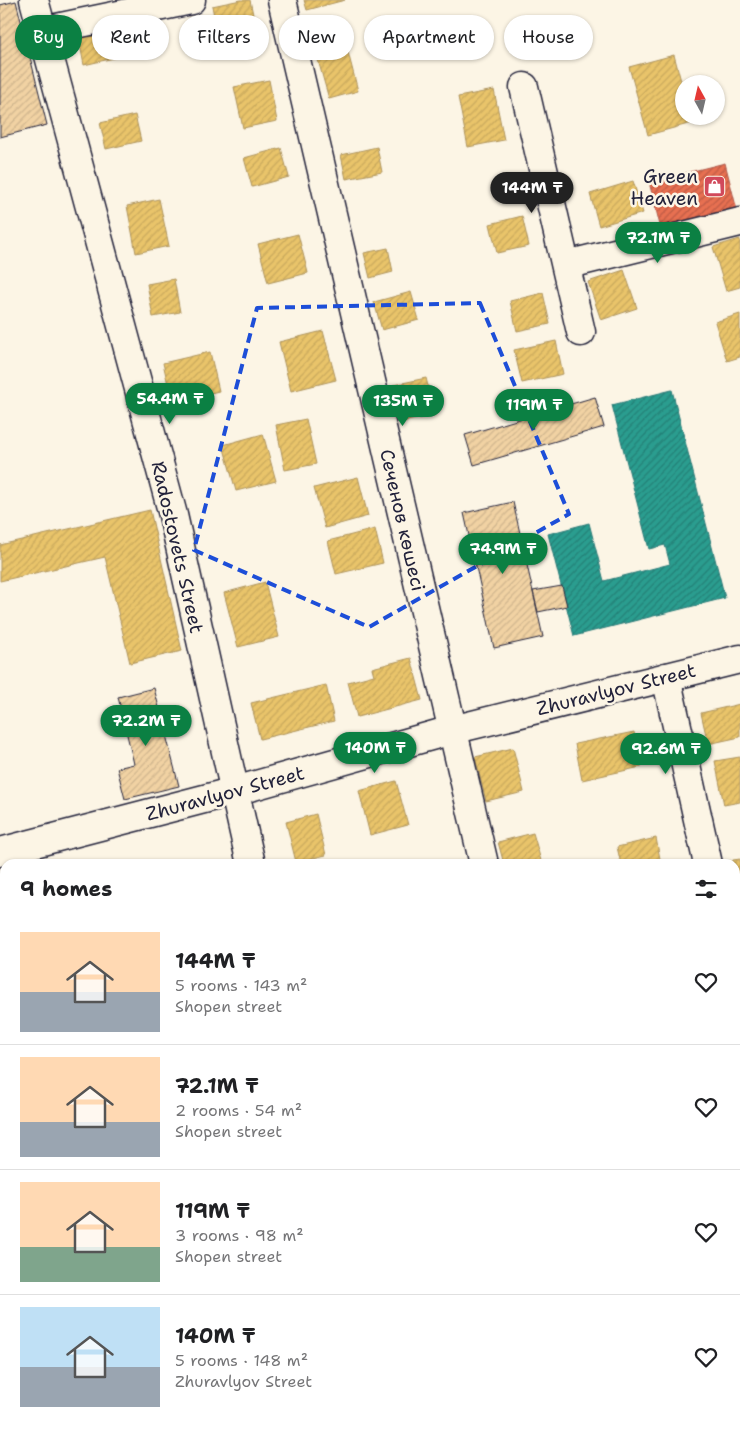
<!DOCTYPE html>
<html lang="en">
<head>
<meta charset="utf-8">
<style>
	body { margin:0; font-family:"Shantell Sans",sans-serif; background:#f6f6f6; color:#202124; height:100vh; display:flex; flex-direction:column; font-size:19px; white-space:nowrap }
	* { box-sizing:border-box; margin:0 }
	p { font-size:16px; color:#757577 }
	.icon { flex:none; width:28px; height:28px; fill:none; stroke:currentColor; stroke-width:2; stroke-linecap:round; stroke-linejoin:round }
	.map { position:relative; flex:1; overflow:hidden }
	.details { position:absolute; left:0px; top:859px; width:740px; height:571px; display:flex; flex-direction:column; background:#fff; border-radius:15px 15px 0 0; box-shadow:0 1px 4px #0004 }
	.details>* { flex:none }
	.banner { position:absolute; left:15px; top:15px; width:710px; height:45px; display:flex; gap:10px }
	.needle { width:32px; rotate:352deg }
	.tools { position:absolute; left:675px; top:75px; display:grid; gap:10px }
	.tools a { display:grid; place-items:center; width:50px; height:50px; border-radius:50%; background:#fff; box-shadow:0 1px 4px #0004; font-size:25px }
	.price { position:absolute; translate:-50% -42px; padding:0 11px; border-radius:18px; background:#0b8043; color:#fff; font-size:16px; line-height:32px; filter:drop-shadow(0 1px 2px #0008) }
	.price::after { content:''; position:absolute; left:50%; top:30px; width:15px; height:11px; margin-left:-8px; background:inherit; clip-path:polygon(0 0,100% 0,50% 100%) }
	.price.current { background:#222; color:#fff }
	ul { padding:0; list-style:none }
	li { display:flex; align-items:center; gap:15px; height:125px; padding:0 20px }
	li+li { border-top:1px solid #e0e0e0 }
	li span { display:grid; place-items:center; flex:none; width:140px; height:100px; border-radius:0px; color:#555 }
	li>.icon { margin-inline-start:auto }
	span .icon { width:60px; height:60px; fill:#fffc; stroke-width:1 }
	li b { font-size:21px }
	h2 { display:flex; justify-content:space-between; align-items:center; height:60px; padding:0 20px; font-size:21px }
	.chip { padding:0 18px; border-radius:22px; background:#fff; box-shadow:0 1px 4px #0004; font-size:18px; line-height:45px }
	.chip.current { background:#0b8043; color:#fff }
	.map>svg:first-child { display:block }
	.industrial { fill:url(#industrial-furrows) }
	.homes { fill:url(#homes-hatch); stroke:#ad935c }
	.shops { fill:url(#shops-hatch); stroke:#ac584a }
	.schools { fill:url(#schools-hatch); stroke:#287876 }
	.building { fill:url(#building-hatch); stroke:#22223b }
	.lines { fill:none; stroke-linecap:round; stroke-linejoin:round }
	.minor-casing { stroke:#22223b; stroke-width:31 }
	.minor { stroke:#fcf5e5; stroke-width:28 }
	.marked { fill:none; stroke:#1d4ed8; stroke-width:4; stroke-dasharray:10 6; stroke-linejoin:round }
	.labels { text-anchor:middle; stroke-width:5; stroke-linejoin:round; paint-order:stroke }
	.poi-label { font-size:19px; fill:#22223b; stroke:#fcf5e5; text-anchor:end }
	.street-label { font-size:19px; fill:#22223b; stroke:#fcf5e5 }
</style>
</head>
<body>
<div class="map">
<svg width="740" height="1429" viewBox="0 0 740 1429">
	<defs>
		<pattern id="industrial-furrows" width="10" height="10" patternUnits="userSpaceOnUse" patternTransform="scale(1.25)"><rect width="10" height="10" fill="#f9ead1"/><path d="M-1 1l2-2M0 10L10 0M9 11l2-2" fill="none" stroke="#d5c8b4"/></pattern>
		<pattern id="homes-hatch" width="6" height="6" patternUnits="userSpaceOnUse" patternTransform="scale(1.25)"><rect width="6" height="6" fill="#e9c46a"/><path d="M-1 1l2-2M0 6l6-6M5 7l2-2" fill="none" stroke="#c8a85d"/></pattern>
		<pattern id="shops-hatch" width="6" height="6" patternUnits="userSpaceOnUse" patternTransform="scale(1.25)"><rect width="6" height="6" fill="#e76f51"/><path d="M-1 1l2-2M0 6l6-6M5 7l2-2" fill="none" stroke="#bb5b44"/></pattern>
		<pattern id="schools-hatch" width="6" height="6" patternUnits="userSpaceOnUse" patternTransform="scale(1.25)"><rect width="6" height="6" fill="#2a9d8f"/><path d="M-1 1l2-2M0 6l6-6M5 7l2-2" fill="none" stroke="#248076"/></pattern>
		<pattern id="building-hatch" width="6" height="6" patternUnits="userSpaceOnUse" patternTransform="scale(1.25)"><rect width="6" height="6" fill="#f1d2a3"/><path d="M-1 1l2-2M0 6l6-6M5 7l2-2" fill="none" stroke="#ceb48d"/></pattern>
	</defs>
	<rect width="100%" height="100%" fill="#fcf5e5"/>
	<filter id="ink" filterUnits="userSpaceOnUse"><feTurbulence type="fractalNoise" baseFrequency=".02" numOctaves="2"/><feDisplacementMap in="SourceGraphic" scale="10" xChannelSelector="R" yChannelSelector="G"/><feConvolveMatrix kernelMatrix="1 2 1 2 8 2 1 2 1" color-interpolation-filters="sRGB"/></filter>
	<g filter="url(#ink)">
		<path class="industrial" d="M5,1413V1425H50L51,1429H0V1414Z"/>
		<g class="homes">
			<path d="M241,0H250L258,39L220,47L212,6Z"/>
			<path d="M304,0H345L307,10Z"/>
			<path d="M124,25L131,54L84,65L78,35Z"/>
			<path d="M348,52L358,91L329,99L318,60Z"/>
			<path d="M674,55L684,92V116H691L692,123L648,135L629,67Z"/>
			<path d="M269,80L277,121L243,128L234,87Z"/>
			<path d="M494,90L504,140L468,147L458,97Z"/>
			<path d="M135,115L141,141L106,149L100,123Z"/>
			<path d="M377,147L382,172L346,179L341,155Z"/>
			<path d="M281,148L289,177L252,187L244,158Z"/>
			<path d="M633,181L643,213L599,226L590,194Z"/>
			<path d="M159,199L169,246L136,253L127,206Z"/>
			<path d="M522,216L529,246L497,253L490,224Z"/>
			<path d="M298,234L308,273L268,283L258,244Z"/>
			<path d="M740,239V287L726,291L713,247Z"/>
			<path d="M388,248L393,272L370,278L364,253Z"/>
			<path d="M624,270L637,308L601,320L588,282Z"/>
			<path d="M174,279L180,312L153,317L147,284Z"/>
			<path d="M411,292L419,320L382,330L374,302Z"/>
			<path d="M543,293L550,324L517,331L510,301Z"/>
			<path d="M740,314V357L727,361L715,322Z"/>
			<path d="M323,331L336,380L291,391L279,342Z"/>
			<path d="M556,341L563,374L522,383L514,350Z"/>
			<path d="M210,352L219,391L172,402L163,363Z"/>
			<path d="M426,378L435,415L402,422L393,385Z"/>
			<path d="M306,419L316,464L285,470L276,425Z"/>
			<path d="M263,434L276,481L236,491L223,445Z"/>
			<path d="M358,477L368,516L325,528L314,488Z"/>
			<path d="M150,510L182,651L130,663L105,557L0,581V545Z"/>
			<path d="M375,529L383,563L336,574L328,541Z"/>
			<path d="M265,582L279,637L238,647L224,593Z"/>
			<path d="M411,658L422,700L357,717L348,682L374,675L372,668Z"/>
			<path d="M326,685L334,721L260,739L251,703Z"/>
			<path d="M740,704V737L708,744L701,713Z"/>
			<path d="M634,732L641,767L582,780L575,744Z"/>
			<path d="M513,748L524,792L486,801L475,757Z"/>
			<path d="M740,757V802L724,805L715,761Z"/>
			<path d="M396,781L408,825L370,835L359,791Z"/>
			<path d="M316,814L326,855L296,862L286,822Z"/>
			<path d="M533,833L542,864H504L498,842Z"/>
			<path d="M656,838L661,864H621L617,847Z"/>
			<path d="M740,859V902L735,864H733V860Z"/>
			<path d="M5,932V981L0,982V933Z"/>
			<path d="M5,1149V1195L0,1196V1150Z"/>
			<path d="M61,1425H117L118,1429H62Z"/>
			<path d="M452,1425H497L498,1429H453Z"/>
		</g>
		<g class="shops">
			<path d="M725,163L738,214L662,233L649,182Z"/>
			<path d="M740,1242V1324L735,1325V1243Z"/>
			<path d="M5,1253V1331L1,1332L0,1254Z"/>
		</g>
		<path class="schools" d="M672,390L725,598L574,636L548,534L589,523L604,581L670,564L665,545L649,549L612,405Z"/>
		<g class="building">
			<path d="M16,1L47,125L0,137V5Z"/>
			<path d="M595,397L604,427L474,465L465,435Z"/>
			<path d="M513,502L543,637L494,648L464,513Z"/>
			<path d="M562,586L567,606L538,612L533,591Z"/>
			<path d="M154,688L179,786L125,799L117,768L134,764L118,697Z"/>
			<path d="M735,1067L740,1088V1146L735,1148Z"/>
		</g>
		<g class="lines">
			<defs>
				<g id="minor">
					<path d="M34,0L173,515L251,864"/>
					<path d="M282,0L484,864"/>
					<path d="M42,31L191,0"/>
					<path d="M524,87L581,332"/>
					<path d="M566,265L740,222"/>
					<path d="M666,677L708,864"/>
					<path d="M0,852L235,791L452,730L740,659"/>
					<path d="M735,982L740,1004"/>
					<path d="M0,1008L5,1007"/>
					<path d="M0,1132L5,1131"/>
					<path d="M735,1213L740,1211"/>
					<path d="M735,1361L740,1360"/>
					<path d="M0,1371L5,1370"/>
					<path d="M735,1414L740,1413"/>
					<path d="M153,1425L154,1429"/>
					<path d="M386,1425L387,1429"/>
					<path d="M661,1429L680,1425"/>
				</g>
			</defs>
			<use href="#minor" class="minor-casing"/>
			<use href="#minor" class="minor"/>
		</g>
	</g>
	<path class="marked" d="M480,303L569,514L369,627L194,550L257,308Z"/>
	<defs>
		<symbol id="shop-square" viewBox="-11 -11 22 22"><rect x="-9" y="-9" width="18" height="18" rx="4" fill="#d1495b" stroke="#fcf5e5"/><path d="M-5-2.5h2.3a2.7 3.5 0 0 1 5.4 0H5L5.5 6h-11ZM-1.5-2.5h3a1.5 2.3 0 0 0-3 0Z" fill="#fff"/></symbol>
	</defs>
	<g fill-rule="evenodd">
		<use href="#shop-square" x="702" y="174" width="25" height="25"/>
	</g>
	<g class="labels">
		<g class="poi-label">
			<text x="698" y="183">Green<tspan x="698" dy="22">Heaven</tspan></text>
		</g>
		<g class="street-label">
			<text transform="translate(403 520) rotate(77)" y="7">Сеченов көшесі</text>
			<text transform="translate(178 547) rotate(77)" y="7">Radostovets Street</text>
			<text transform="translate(616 689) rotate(-14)" y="7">Zhuravlyov Street</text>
			<text transform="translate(225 793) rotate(-15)" y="7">Zhuravlyov Street</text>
		</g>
	</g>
</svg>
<div class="tools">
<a><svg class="needle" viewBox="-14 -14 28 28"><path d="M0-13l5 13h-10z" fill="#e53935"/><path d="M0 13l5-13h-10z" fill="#757577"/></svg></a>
</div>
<b class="price current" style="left:532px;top:214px">144M ₸</b>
<b class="price" style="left:658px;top:264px">72.1M ₸</b>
<b class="price" style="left:170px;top:425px">54.4M ₸</b>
<b class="price" style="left:403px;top:427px">135M ₸</b>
<b class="price" style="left:534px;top:431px">119M ₸</b>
<b class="price" style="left:503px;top:575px">74.9M ₸</b>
<b class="price" style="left:146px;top:747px">72.2M ₸</b>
<b class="price" style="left:375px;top:774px">140M ₸</b>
<b class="price" style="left:666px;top:775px">92.6M ₸</b>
<div class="banner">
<a class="chip current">Buy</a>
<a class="chip">Rent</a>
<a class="chip">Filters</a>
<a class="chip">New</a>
<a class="chip">Apartment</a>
<a class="chip">House</a>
</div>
<section class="details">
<h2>9 homes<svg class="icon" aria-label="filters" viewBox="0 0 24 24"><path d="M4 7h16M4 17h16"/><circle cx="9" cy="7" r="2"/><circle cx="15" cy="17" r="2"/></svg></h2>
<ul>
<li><span style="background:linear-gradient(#ffd9b3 60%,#9aa5b1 0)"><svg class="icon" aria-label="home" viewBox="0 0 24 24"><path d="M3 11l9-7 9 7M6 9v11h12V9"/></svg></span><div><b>144M ₸</b><p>5 rooms · 143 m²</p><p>Shopen street</p></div><svg class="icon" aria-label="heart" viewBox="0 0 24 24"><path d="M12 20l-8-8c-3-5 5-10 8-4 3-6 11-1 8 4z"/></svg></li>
<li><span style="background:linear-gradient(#ffd9b3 65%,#9aa5b1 0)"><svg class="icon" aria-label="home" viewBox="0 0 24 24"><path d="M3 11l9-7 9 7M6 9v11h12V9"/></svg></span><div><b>72.1M ₸</b><p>2 rooms · 54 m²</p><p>Shopen street</p></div><svg class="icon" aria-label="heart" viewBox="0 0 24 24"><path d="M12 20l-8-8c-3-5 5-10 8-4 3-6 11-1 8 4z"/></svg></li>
<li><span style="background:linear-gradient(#ffd9b3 65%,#7fa58c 0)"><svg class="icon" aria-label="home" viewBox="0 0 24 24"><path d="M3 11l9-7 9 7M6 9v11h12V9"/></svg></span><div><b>119M ₸</b><p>3 rooms · 98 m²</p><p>Shopen street</p></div><svg class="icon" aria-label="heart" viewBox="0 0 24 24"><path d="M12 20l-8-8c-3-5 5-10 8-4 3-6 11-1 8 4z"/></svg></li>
<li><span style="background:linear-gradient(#bfe0f5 60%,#9aa5b1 0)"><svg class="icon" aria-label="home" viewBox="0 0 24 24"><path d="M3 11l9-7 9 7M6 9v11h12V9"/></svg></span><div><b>140M ₸</b><p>5 rooms · 148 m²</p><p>Zhuravlyov Street</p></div><svg class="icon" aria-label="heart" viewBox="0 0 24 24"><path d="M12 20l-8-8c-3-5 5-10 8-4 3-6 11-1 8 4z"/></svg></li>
</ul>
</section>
</div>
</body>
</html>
